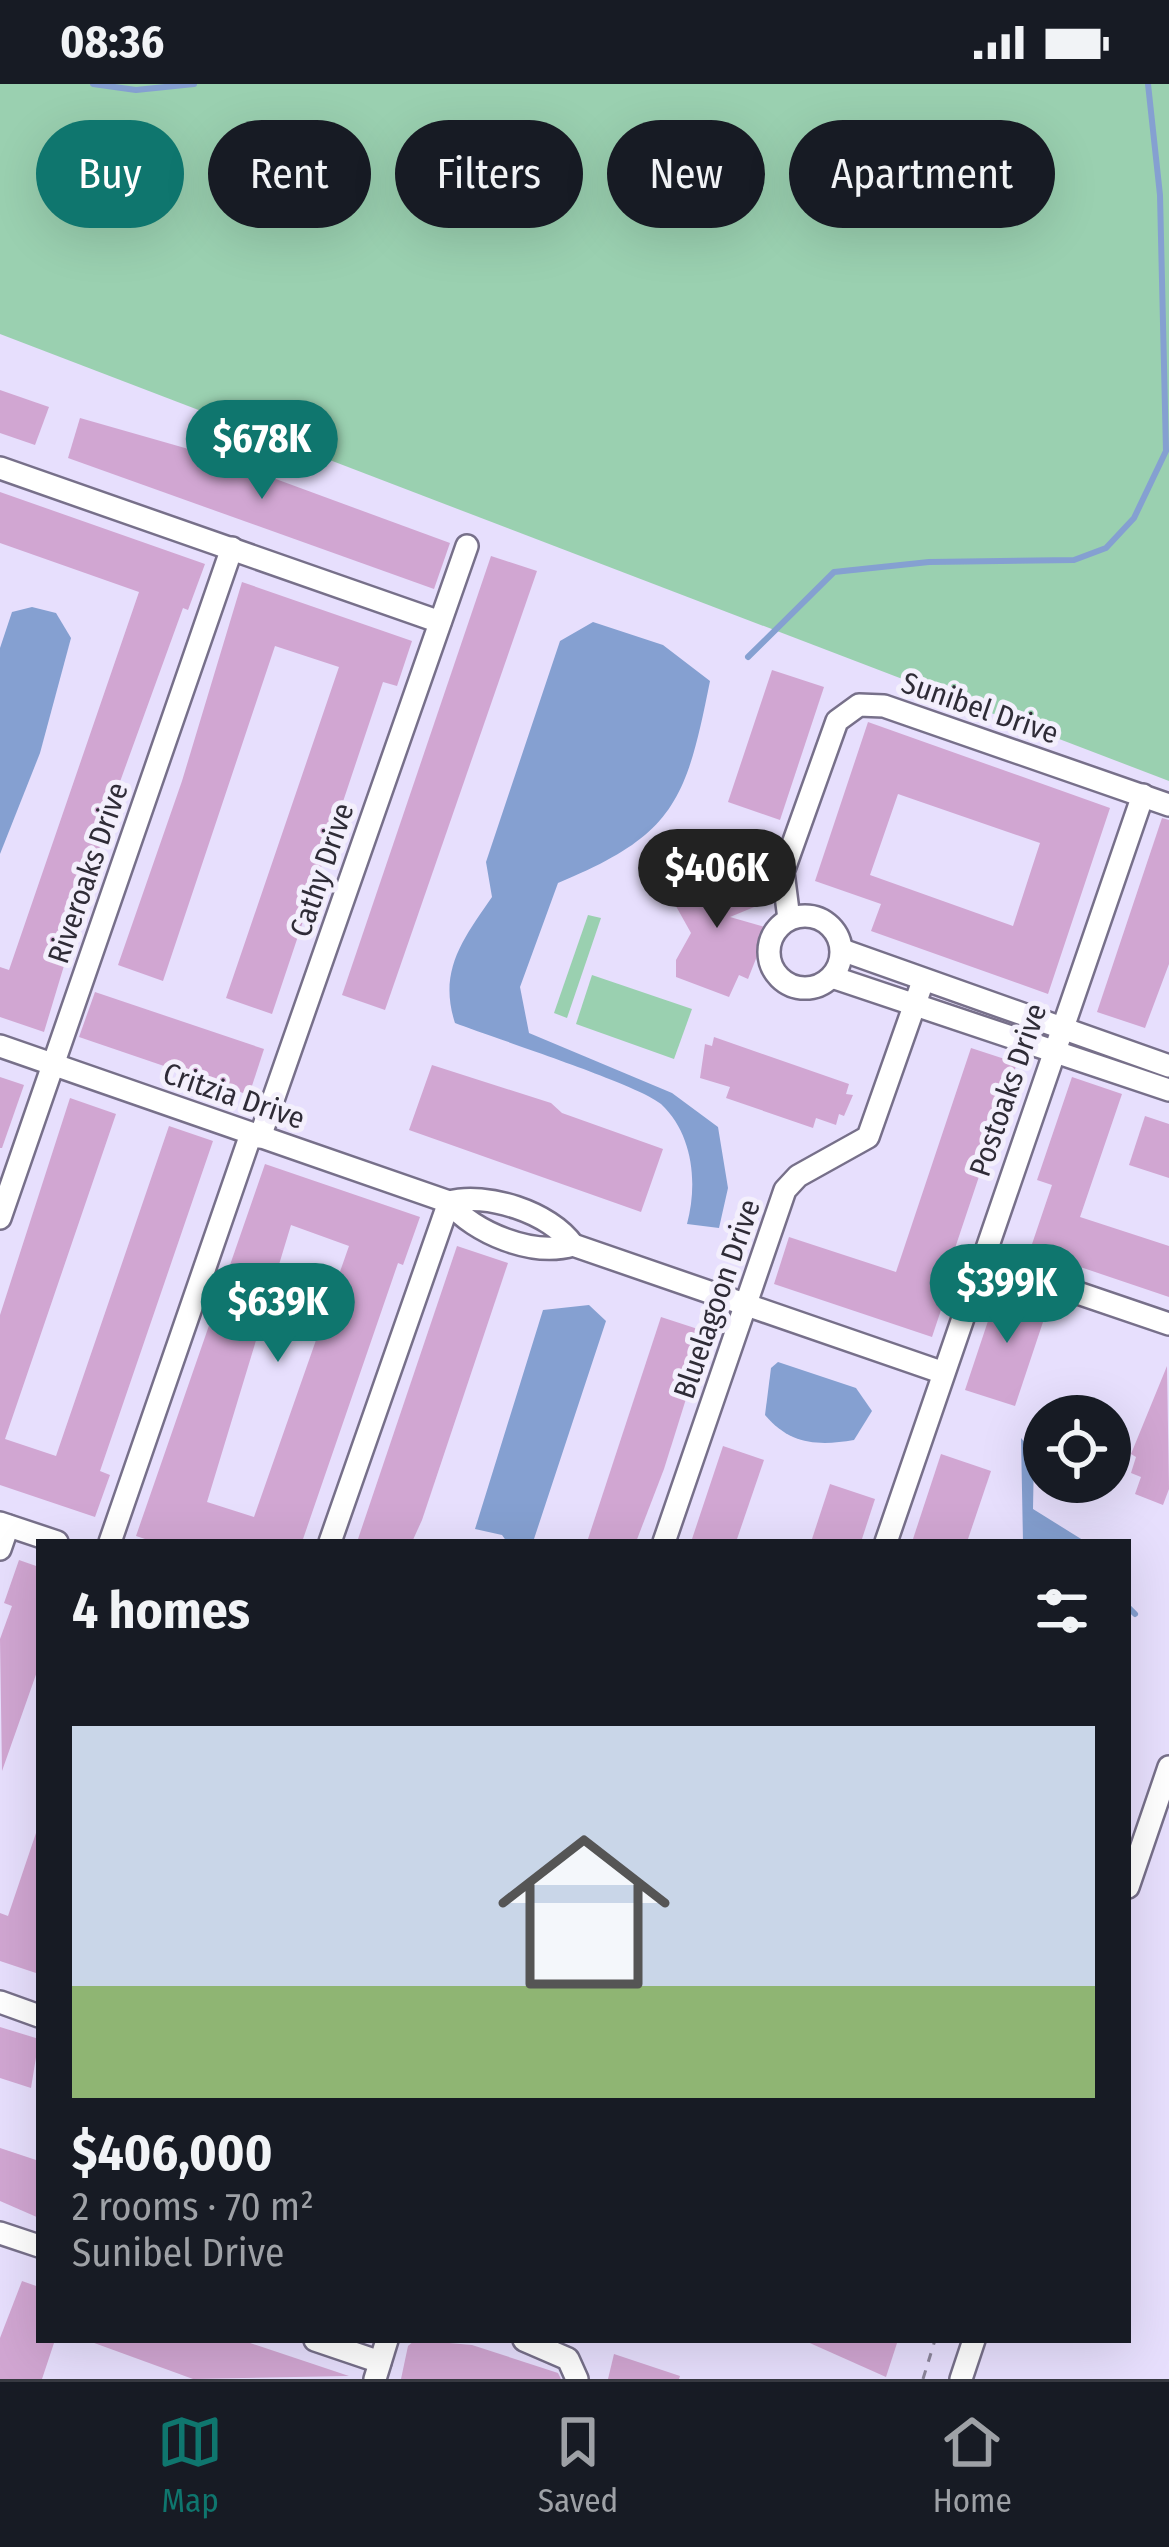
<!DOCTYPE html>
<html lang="en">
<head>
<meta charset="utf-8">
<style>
	body { margin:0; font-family:"Fira Sans Condensed",sans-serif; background:#242831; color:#f1f3f6; height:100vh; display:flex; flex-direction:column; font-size:45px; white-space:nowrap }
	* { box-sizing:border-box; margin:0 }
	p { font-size:39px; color:#9ea1a6 }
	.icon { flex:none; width:66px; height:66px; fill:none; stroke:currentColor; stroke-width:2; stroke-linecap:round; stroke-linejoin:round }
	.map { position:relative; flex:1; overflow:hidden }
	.details { position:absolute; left:36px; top:1455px; width:1095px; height:804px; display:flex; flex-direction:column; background:#171b24; border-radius:0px; box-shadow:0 12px 48px #0002 }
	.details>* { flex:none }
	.banner { position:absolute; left:36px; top:36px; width:1098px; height:108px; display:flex; gap:24px }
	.tools { position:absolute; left:1023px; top:1311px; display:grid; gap:24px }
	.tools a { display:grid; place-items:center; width:108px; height:108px; border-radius:50%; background:#171b24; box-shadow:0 12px 48px #0002; font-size:60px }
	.price { position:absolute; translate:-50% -102px; padding:0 27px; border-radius:42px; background:#0f766e; color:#fff; font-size:39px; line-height:78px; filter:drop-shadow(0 3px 6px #0008) }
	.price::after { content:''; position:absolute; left:50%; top:72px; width:36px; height:27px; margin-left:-18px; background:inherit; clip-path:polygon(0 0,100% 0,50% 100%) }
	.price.selected { background:#222; color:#fff }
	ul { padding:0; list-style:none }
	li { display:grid; align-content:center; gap:24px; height:636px; padding:0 36px }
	li span { display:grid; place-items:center; height:372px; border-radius:0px; color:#555 }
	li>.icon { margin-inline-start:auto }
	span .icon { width:216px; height:216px; fill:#fffc; stroke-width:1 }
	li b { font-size:51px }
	h2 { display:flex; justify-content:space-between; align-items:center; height:144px; padding:0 36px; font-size:51px }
	.tag { padding:0 42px; border-radius:54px; background:#171b24; box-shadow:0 12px 48px #0002; font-size:42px; line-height:108px }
	.tag.selected { background:#0f766e; color:#fff }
	.status { display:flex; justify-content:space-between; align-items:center; height:84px; padding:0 60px; background:#171b24; direction:ltr }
	.status svg { height:33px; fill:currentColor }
	.dock { display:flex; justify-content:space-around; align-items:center; height:168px; border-top:3px solid #363941; background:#171b24; font-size:33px; color:#9ea1a6 }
	.dock a { display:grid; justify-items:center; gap:6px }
	.dock .selected { color:#0f766e }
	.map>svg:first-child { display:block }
	.green { fill:#9ad0b0 }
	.water { fill:#85a0d1 }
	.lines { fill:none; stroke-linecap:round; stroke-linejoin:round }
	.stream { stroke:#85a0d1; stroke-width:6 }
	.building { fill:#d1a6d2; fill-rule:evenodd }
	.minor-casing { stroke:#77708a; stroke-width:26 }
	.path { stroke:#8b859a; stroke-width:3; stroke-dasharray:9 9; stroke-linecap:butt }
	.minor { stroke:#fff; stroke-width:21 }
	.labels { text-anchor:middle; stroke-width:10; stroke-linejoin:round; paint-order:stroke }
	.street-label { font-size:30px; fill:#2f2c37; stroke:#f3effc }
</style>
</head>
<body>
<div class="status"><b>08:36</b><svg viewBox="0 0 49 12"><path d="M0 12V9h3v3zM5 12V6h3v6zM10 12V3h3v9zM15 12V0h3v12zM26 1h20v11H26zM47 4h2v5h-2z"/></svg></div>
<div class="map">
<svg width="1169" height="2295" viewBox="0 0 1169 2295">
	<rect width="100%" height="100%" fill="#e7dffd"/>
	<g class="green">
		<path d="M0,0H1169V697L0,250Z"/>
		<path d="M588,831L601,834L567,934L554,929Z"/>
		<path d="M592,891L692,925L674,975L576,940Z"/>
	</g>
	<g class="water">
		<path d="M32,523L56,529L71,554L40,669L0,770V564L12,528Z"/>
		<path d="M593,538L663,561L710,597C686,718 674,751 558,799L520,903L529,949L672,1009L718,1043L728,1104L719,1144L687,1140C698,1099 693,1050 661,1020C640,1001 491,953 455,939C438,887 463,855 492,813L486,778L560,557Z"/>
		<path d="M589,1221L606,1237L533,1458H507L502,1451L475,1445L543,1226Z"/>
		<path d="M778,1278L856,1304L872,1327L854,1356C819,1362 790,1361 765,1331L771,1284Z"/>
		<path d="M1021,1354L1034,1369L1033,1425L1086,1458H1023Z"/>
	</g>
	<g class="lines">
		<g class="stream">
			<path d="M93,0L136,6L194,0"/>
			<path d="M748,573L834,488L929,478L1074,476L1106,464L1134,434L1166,367L1160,111L1148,0"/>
			<path d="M1128,1523L1135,1530"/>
		</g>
	</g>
	<g class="building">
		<path d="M0,306L49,323L35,361L0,349Z"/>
		<path d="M80,334L213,372L450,459L434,505L68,374Z"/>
		<path d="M0,408L205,480L188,526L183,524L117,706L44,948L0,933V883L9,886L139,508L0,459Z"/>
		<path d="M491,472L537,487L385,926L342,911Z"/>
		<path d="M242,498L412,557L397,602L383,598L272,930L226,914L339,583L275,562L163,897L118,881L182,697Z"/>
		<path d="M772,586L824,603L780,736L728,718Z"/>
		<path d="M868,638L1110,724L1048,910L871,847L881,820L815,797ZM898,710L1040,759L1013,842L870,791Z"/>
		<path d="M1162,734L1169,736V880L1145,944L1097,928Z"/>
		<path d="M721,782L730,799L750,796L759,821L730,833L768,844L748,895L739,891L729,913L676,893V876L691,849L672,815V802Z"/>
		<path d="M95,908L264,965L249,1011L79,953Z"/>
		<path d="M714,953L849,1000L846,1010L853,1011L844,1032L839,1030L836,1041L816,1034L813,1044L726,1014L730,1003L700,994L705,960L712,962Z"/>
		<path d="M971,964L1017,979L942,1203L948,1205L932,1253L774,1200L789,1153L896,1188Z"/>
		<path d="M432,981L551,1019L562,1029L663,1065L641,1128L409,1046Z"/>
		<path d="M0,993L24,1001L2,1064H0Z"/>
		<path d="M1072,993L1122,1010L1080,1133L1169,1162V1213L1030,1166L1052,1101L1037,1096Z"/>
		<path d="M70,1014L116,1030L5,1355L56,1372L169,1042L213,1057L100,1387L110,1391L95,1433L0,1401V1231Z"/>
		<path d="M1145,1032L1169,1040V1094L1129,1081Z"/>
		<path d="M265,1080L420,1133L403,1181L398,1179L302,1458H154L136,1452ZM291,1141L349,1162L254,1433L207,1418Z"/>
		<path d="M457,1162L508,1179L422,1436L412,1458H357Z"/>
		<path d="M1000,1201L1050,1217L1015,1322L965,1306Z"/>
		<path d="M661,1233L707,1248L664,1385L636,1458H587Z"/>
		<path d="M1167,1282L1169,1405L1163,1421L1135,1410L1141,1393L1131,1389L1136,1373L1131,1370Z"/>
		<path d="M723,1362L764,1376L736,1458H691Z"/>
		<path d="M941,1370L991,1387L967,1458H912Z"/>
		<path d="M830,1400L875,1415L861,1458H811Z"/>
		<path d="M19,1476L39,1483V1582L2,1687L0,1555L12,1522L4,1519Z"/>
		<path d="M36,1749H39V1890L0,1877V1829L8,1832Z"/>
		<path d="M0,1943L39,1955L31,2004L0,1994Z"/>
		<path d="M0,2064L39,2077V2134L0,2117Z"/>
		<path d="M22,2197L39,2203V2256H55L42,2295H0V2254Z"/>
		<path d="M86,2256H241L349,2292L193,2295Z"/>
		<path d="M415,2256L472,2261L558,2289L561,2295H401L408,2262Z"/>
		<path d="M803,2256H898L886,2293Z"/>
		<path d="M614,2270L680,2292L679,2295H608Z"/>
	</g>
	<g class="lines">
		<defs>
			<g id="minor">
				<path d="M0,384L440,538"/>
				<circle cx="805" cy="868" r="36"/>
				<path d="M789,835L783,788L837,637L859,621L884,622L1169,721"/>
				<path d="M842,866L1169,982"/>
				<path d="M832,893L1169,1006"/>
				<path d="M0,962L449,1118C474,1149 533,1173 573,1161L941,1288"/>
				<path d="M260,1053L467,462"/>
				<path d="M449,1118C486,1108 550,1128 573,1161"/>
				<path d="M0,1134L232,464"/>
				<path d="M981,1176L1169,1240"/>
				<path d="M0,1439L57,1458"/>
				<path d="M110,1458L251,1050"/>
				<path d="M330,1458L449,1118"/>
				<path d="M664,1458L785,1106L798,1092L868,1053L923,897"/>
				<path d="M886,1458L1143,711"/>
				<path d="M0,1465L8,1442"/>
				<path d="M1128,1803L1169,1683"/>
				<path d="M0,1918L39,1932"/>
				<path d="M0,2149L39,2162"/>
				<path d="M315,2256L380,2278"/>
				<path d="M524,2256L568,2275L577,2295"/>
				<path d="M375,2295L387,2256"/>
				<path d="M961,2295L974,2256"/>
			</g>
		</defs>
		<use href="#minor" class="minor-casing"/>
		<path class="path" d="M923,2295L935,2256"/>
		<use href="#minor" class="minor"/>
	</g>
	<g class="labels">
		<g class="street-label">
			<text transform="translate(980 624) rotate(19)" y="10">Sunibel Drive</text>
			<text transform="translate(322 786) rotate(-71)" y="10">Cathy Drive</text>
			<text transform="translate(88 789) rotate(-71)" y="10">Riveroaks Drive</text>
			<text transform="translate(1008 1006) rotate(-71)" y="10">Postoaks Drive</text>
			<text transform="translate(234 1012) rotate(19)" y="10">Critzia Drive</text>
			<text transform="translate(717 1215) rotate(-71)" y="10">Bluelagoon Drive</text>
		</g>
	</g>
</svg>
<div class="tools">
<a><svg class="icon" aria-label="locate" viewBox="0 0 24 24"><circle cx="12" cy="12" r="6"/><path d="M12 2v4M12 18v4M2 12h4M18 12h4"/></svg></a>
</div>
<b class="price" style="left:262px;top:418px">$678K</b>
<b class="price selected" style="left:717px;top:847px">$406K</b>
<b class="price" style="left:1007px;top:1262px">$399K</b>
<b class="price" style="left:278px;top:1281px">$639K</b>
<div class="banner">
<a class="tag selected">Buy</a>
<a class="tag">Rent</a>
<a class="tag">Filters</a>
<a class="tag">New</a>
<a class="tag">Apartment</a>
</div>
<section class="details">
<h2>4 homes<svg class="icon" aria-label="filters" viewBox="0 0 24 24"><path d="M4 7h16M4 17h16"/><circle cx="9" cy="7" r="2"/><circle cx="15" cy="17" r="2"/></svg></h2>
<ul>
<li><span style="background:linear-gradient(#c9d6e8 70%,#8fb573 0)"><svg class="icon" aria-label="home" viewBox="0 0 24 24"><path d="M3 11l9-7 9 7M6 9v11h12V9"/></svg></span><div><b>$406,000</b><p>2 rooms · 70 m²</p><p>Sunibel Drive</p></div></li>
</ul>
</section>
</div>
<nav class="dock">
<a class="selected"><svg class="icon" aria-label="map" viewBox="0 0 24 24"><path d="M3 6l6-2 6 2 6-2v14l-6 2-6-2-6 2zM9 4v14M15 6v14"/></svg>Map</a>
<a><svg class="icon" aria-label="saved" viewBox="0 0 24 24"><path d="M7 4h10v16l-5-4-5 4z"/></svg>Saved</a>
<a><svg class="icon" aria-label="home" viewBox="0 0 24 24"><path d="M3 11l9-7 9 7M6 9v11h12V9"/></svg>Home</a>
</nav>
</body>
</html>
